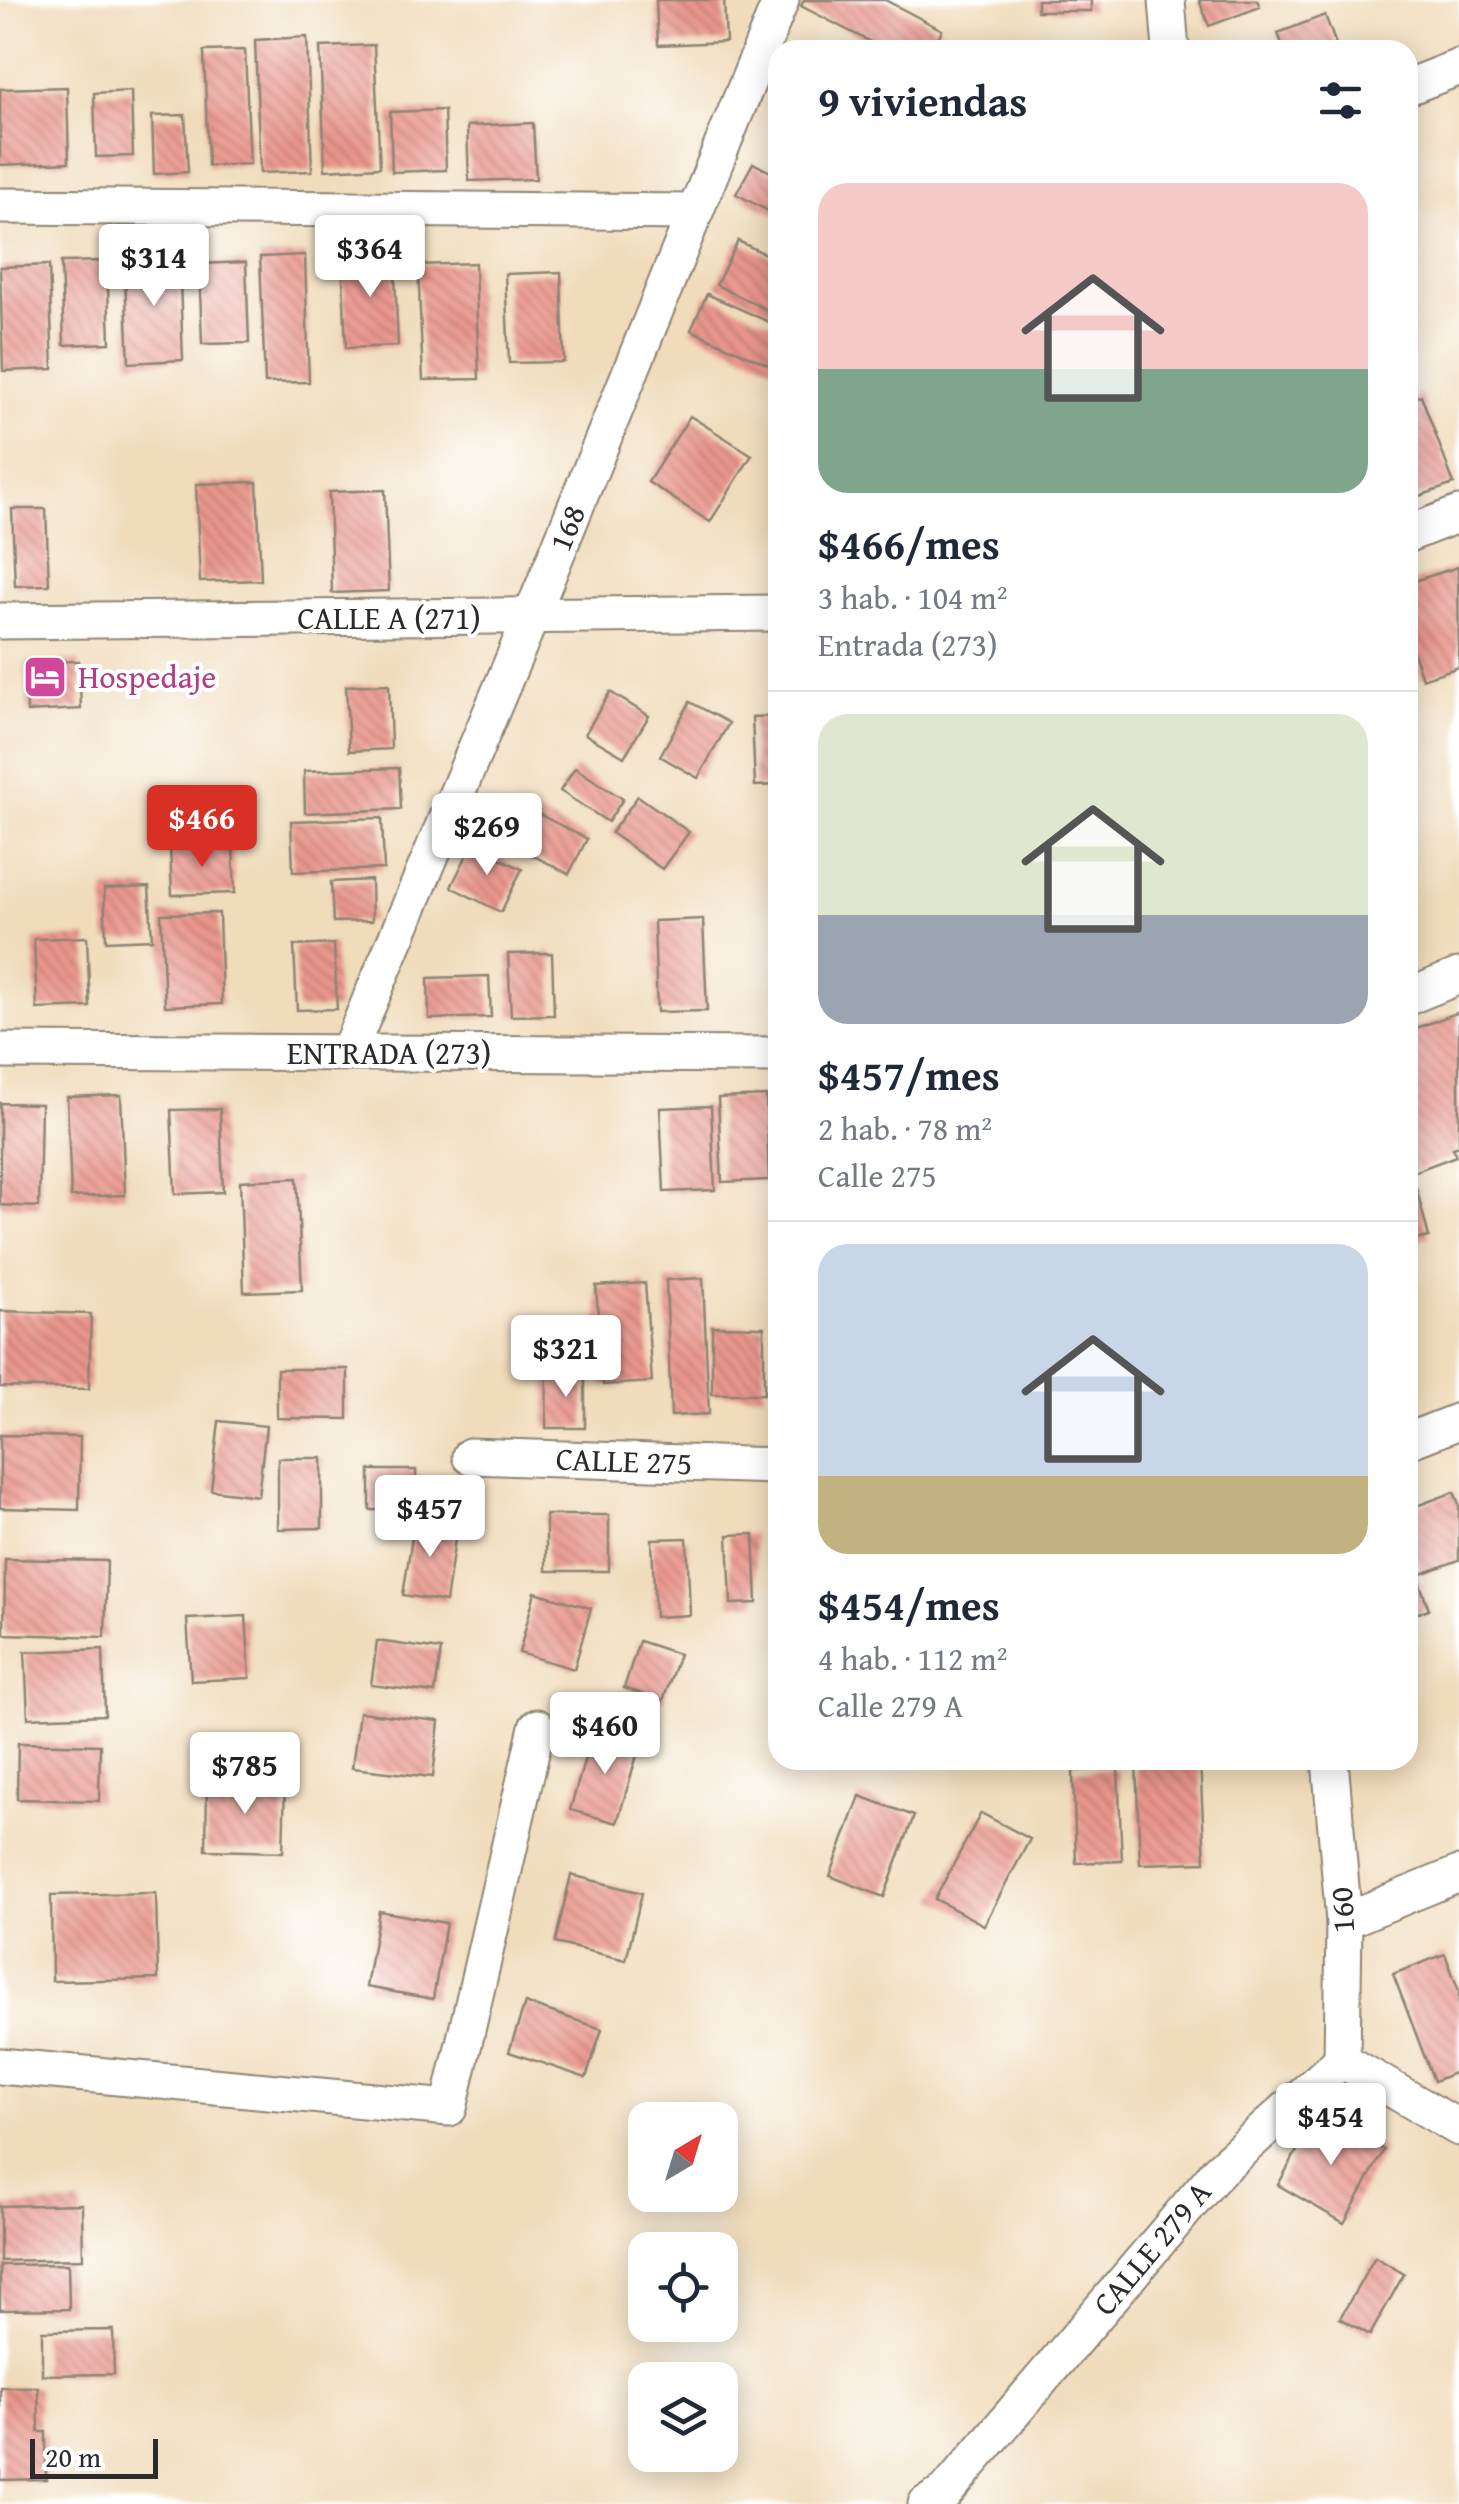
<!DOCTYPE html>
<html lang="es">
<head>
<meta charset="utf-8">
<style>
	body { margin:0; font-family:"Gentium Book Plus",serif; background:#f6f6f7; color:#1f2937; height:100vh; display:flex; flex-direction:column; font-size:38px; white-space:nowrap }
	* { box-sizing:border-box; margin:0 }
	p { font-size:32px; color:#747a83 }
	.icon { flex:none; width:55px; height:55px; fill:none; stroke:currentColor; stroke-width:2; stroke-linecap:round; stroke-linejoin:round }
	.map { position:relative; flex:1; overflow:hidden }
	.panel { position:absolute; left:768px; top:40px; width:650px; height:1730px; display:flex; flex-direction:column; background:#fff; border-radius:30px; box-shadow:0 5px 25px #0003 }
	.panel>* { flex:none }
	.needle { width:65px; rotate:38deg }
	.buttons { position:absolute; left:628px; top:2102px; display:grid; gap:20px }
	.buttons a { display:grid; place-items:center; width:110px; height:110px; border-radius:20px; background:#fff; box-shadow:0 5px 25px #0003; font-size:50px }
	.scale { position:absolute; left:30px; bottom:25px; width:128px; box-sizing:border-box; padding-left:10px; border:5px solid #2b2b2b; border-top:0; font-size:28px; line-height:35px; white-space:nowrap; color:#2b2b2b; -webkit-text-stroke:8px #fff; paint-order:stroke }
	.price { position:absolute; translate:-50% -85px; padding:0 22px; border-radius:10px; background:#fff; color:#222; font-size:32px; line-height:65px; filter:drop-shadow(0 2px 5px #0008) }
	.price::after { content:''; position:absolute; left:50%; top:60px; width:30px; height:22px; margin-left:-15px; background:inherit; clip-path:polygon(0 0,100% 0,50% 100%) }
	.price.on { background:#d93025; color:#fff }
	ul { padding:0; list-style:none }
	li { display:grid; align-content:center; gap:20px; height:530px; padding:0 50px }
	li+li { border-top:2px solid #e0e1e3 }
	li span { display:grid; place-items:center; height:310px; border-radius:30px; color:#555 }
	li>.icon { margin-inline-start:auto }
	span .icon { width:180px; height:180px; fill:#fffc; stroke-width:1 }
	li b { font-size:42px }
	h2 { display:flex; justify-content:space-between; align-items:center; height:120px; padding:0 50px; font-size:42px }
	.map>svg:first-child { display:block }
	.building { fill:url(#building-back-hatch) }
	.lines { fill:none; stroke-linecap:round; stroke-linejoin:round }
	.minor-casing { stroke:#8e8473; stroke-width:39 }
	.minor { stroke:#fff; stroke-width:35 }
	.labels { text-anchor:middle; stroke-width:8; stroke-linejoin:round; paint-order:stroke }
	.street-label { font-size:32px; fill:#2b2b2b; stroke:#fff }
	.hotel-label { font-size:32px; fill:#b23c85; stroke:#fff; text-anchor:start }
</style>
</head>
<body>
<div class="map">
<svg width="1459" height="2504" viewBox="0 0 1459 2504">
	<defs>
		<pattern id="building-back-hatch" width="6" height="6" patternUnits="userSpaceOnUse" patternTransform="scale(2.5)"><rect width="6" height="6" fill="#ea968c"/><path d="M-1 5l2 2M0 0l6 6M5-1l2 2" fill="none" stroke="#be7b73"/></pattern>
	</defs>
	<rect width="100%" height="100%" fill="#fff"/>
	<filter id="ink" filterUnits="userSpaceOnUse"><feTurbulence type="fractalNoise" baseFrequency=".01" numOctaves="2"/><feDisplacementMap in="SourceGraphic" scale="20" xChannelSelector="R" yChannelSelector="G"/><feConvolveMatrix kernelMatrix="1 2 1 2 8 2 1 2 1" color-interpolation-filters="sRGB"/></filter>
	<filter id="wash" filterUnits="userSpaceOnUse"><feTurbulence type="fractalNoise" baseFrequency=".0048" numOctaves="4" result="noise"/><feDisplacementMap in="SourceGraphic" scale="40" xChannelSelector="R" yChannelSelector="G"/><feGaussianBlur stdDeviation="2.25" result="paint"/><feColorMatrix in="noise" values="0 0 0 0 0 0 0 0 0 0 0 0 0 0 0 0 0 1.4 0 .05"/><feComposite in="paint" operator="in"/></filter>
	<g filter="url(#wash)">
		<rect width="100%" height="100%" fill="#f0dcbb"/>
		<g id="blocks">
			<g class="building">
				<path d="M656,0H724L726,42L658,45Z"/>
				<path d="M804,0H885L942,30L932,50H886L801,6Z"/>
				<rect x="1037" y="0" width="54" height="11"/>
				<path d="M1199,0H1257L1260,7L1209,26Z"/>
				<path d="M1325,15L1338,50H1284L1278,33Z"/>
				<path d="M307,37L312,171L260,173L255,40Z"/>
				<path d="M374,45L380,167L325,170L320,47Z"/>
				<path d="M245,50L250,164L208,166L204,51Z"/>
				<path d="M67,87L69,162L0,165V89Z"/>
				<path d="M131,91L133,156L96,157L94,93Z"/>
				<path d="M444,110L446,170L392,172L390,112Z"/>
				<path d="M185,115L188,172L154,174L152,116Z"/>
				<path d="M533,123L536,179L469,181L467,126Z"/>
				<path d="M753,163L778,176V216L736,194Z"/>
				<path d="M738,241L778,260V315L716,285Z"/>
				<path d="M394,252L398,346L346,348L342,254Z"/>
				<path d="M179,255L183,360L129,363L124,257Z"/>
				<path d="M305,255L309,382L265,383L260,257Z"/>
				<path d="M107,261L110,343L64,345L61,262Z"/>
				<path d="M246,262L249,343L202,344L199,264Z"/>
				<path d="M475,263L479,379L423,380L418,265Z"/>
				<path d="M49,265L53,369L3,371L0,267Z"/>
				<path d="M561,272L564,362L509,363L505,274Z"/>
				<path d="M707,294L778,326V369L691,330Z"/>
				<path d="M1421,395L1454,484L1408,500V400Z"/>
				<path d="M690,416L752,455L710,522L648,482Z"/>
				<path d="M257,482L261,580L200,582L196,484Z"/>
				<path d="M385,490L389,591L332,593L329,492Z"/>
				<path d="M12,509H46L49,585L15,586Z"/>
				<path d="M1458,567L1459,667L1422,679L1408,636V583Z"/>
				<path d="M79,661L81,709L27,712L26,662Z"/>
				<path d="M389,684L391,749L349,751L346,686Z"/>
				<path d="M610,692L649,716L624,757L585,734Z"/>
				<path d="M690,702L729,723L698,778L660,756Z"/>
				<path d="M778,716V785L755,786L752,717Z"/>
				<path d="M399,768L401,809L305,813L304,771Z"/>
				<path d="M575,768L623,799L608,822L560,791Z"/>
				<path d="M638,796L689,832L662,869L611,833Z"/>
				<path d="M529,809L587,839L569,874L511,844Z"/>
				<path d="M382,818L384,869L293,872L291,821Z"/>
				<path d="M233,845L235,893L172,895L170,847Z"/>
				<path d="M472,845L522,869L501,912L451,887Z"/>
				<path d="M371,880L372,921L333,922L331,882Z"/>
				<path d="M149,887L152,939L106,941L104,889Z"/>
				<path d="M219,913L222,1004L165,1006L161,914Z"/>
				<path d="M703,919L707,1011L657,1012L654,921Z"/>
				<path d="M87,937L90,1007L37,1009L34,939Z"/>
				<path d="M334,944L337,1009L297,1010L294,946Z"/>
				<path d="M552,953L554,1015L511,1016L508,954Z"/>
				<path d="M489,976L491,1017L429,1019L428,978Z"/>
				<path d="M1459,1012V1146L1453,1148L1456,1156L1408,1174V1031Z"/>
				<path d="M121,1095L125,1195L71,1197L67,1097Z"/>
				<path d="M766,1096L769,1180L722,1182L718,1098Z"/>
				<path d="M0,1103L41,1104L39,1207L0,1205Z"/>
				<path d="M711,1106L715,1190L664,1192L660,1108Z"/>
				<path d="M220,1109L223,1192L175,1194L171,1110Z"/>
				<path d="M297,1178L302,1290L244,1292L240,1181Z"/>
				<path d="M1416,1187L1429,1237L1408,1242V1189Z"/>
				<path d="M703,1278L709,1414L671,1416L666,1280Z"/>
				<path d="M645,1283L652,1382L603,1385L596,1286Z"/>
				<path d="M0,1311L91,1314L89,1389L0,1387Z"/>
				<path d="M712,1326L764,1327V1394H712Z"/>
				<path d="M277,1369H348V1419L277,1418Z"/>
				<path d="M547,1371H585V1428H546Z"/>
				<path d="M219,1421L266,1426L258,1496L211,1490Z"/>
				<path d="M0,1435L80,1437L79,1510L0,1508Z"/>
				<path d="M278,1458H322V1528L278,1529Z"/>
				<rect x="370" y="1470" width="46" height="40"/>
				<path d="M1454,1492L1459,1504V1560L1422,1574L1408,1536V1509Z"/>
				<rect x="546" y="1515" width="63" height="56"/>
				<path d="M415,1518L457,1525L446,1602L403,1595Z"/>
				<path d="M754,1534L757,1603L731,1604L728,1535Z"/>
				<path d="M687,1538L690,1615L655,1617L652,1539Z"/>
				<path d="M1408,1552L1429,1609L1408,1617Z"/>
				<path d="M5,1559L107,1561L105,1637L4,1634Z"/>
				<path d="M535,1592L591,1608L574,1669L519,1653Z"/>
				<path d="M246,1616L250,1678L191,1681L187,1619Z"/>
				<path d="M377,1641L441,1650L435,1693L371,1685Z"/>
				<path d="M639,1641L679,1654L663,1701L624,1688Z"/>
				<path d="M103,1649L105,1715L28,1718L25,1652Z"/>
				<path d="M359,1712L439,1721L433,1777L352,1768Z"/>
				<path d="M593,1731L640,1745L617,1823L570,1810Z"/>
				<path d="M18,1743L100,1745L99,1801L17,1799Z"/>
				<path d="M1200,1760L1205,1862L1140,1864L1136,1763Z"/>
				<path d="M1118,1769L1122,1861L1076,1863L1073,1771Z"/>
				<path d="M207,1782L285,1784L283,1852L206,1850Z"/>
				<path d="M860,1796L914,1816L884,1897L830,1876Z"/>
				<path d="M981,1813L1030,1839L984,1925L935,1899Z"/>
				<path d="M571,1875L642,1893L626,1960L555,1943Z"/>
				<path d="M156,1893L158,1979L52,1981L51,1895Z"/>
				<path d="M379,1911L446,1923L433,1999L366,1987Z"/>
				<path d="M1445,1954L1459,1991V2071L1434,2081L1393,1974Z"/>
				<path d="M525,2003L602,2029L586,2078L509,2052Z"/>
				<path d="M1318,2113L1384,2150L1344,2223L1278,2185Z"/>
				<path d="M82,2204L83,2259L0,2261V2206Z"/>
				<path d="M1375,2257L1404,2274L1370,2335L1340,2318Z"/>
				<path d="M68,2264L69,2309L0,2310V2265Z"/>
				<path d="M113,2330L114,2374L42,2375V2331Z"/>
				<path d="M0,2387H38L39,2432H46V2479L0,2480Z"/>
			</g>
		</g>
	</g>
	<g filter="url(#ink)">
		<use href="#blocks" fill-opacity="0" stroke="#8e8473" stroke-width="2.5"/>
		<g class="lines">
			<defs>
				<g id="minor">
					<path d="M1167,0L1171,50"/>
					<path d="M1408,87L1459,67"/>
					<path d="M0,206L695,212"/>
					<path d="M1408,534L1459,514"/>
					<path d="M0,621L778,613"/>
					<path d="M1408,997L1459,976"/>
					<path d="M0,1051L778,1055"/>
					<path d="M348,1053L531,617L781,0"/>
					<path d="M1408,1441L1459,1421"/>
					<path d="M470,1456L778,1466"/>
					<path d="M1330,1760L1344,1921L1342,2060"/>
					<path d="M1344,1921L1459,1874"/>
					<path d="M0,2066L449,2108L537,1727"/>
					<path d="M926,2504L945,2493L1219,2170L1342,2060L1459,2128"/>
				</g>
			</defs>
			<use href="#minor" class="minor-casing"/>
			<use href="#minor" class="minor"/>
		</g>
	</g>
	<defs>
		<symbol id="hotel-square" viewBox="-11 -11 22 22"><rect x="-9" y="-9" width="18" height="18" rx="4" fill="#d1479c" stroke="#fff"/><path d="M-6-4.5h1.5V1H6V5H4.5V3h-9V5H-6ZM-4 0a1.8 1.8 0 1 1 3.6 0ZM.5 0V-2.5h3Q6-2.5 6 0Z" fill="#fff"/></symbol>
	</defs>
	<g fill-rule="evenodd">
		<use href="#hotel-square" x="20" y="652" width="50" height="50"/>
	</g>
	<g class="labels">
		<g class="street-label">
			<text transform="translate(567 528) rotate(-68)" y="11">168</text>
			<text x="389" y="629">CALLE A (271)</text>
			<text x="389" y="1064">ENTRADA (273)</text>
			<text transform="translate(624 1461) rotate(2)" y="11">CALLE 275</text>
			<text transform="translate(1342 1910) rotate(-93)" y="11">160</text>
			<text transform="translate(1152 2248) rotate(-50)" y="11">CALLE 279 A</text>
		</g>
		<g class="hotel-label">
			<text x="78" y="688">Hospedaje</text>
		</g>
	</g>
</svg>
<div class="buttons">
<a><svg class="needle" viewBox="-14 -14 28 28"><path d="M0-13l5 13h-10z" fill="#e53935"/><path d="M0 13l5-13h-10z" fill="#747a83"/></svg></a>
<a><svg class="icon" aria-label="locate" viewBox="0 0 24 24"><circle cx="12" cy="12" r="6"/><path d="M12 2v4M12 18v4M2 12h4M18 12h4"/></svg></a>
<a><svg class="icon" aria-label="layers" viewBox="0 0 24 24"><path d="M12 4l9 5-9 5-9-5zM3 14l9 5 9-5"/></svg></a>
</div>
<div class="scale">20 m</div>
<b class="price" style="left:370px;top:300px">$364</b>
<b class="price" style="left:154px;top:309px">$314</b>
<b class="price on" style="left:202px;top:870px">$466</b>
<b class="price" style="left:487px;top:878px">$269</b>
<b class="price" style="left:566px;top:1400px">$321</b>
<b class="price" style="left:430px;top:1560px">$457</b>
<b class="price" style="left:605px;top:1777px">$460</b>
<b class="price" style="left:245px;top:1817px">$785</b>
<b class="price" style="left:1331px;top:2168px">$454</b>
<section class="panel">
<h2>9 viviendas<svg class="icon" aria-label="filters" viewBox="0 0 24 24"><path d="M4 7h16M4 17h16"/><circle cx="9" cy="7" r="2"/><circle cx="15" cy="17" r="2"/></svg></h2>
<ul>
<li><span style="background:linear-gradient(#f6c9c9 60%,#7fa58c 0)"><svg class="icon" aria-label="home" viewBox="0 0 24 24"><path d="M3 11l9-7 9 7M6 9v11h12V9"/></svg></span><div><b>$466/mes</b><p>3 hab. · 104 m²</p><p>Entrada (273)</p></div></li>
<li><span style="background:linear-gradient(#dfe7d0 65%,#9aa5b1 0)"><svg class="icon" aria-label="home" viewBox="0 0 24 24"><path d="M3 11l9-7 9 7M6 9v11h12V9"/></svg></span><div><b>$457/mes</b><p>2 hab. · 78 m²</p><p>Calle 275</p></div></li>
<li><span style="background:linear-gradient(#c9d6e8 75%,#c2b280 0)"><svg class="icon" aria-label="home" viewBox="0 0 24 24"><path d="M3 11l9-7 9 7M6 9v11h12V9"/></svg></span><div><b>$454/mes</b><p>4 hab. · 112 m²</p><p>Calle 279 A</p></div></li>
</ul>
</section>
</div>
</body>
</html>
